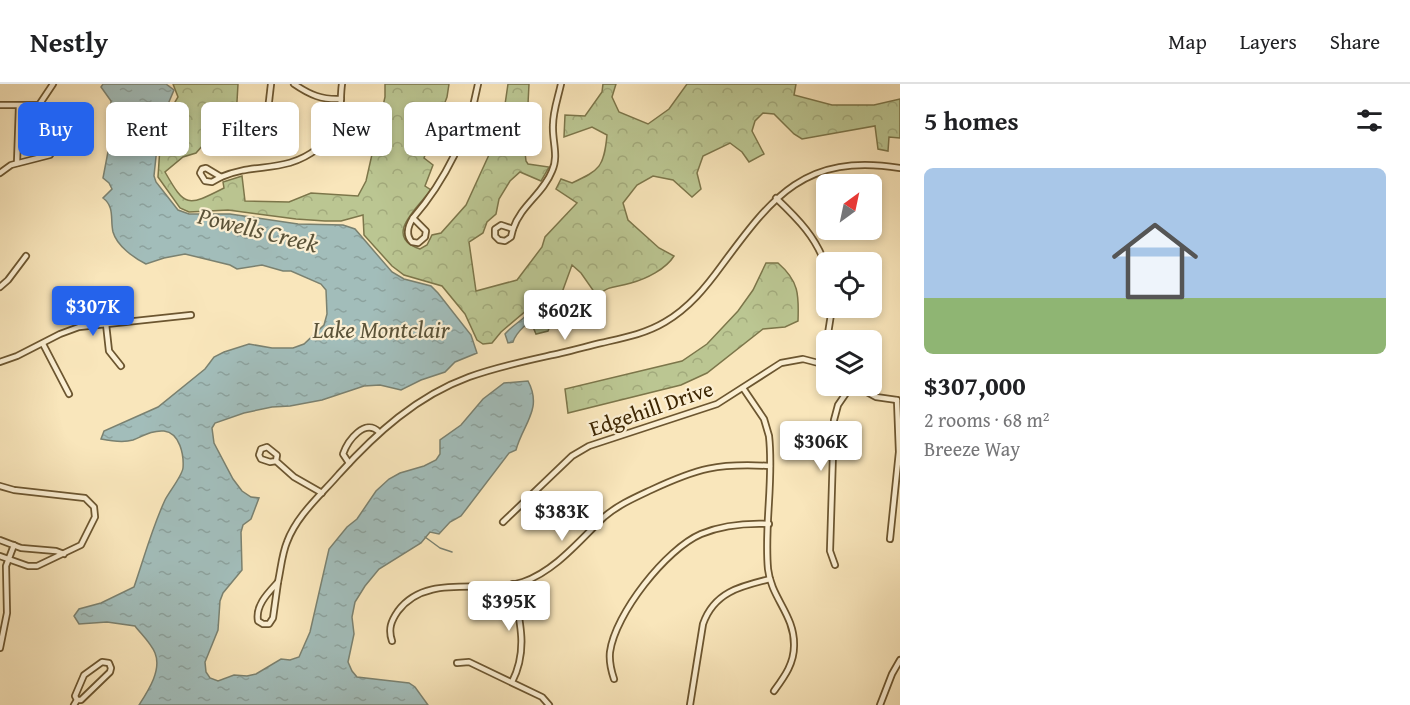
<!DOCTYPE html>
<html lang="en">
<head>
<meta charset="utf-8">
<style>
	body { margin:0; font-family:"Gentium Book Plus",serif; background:#f2f2f2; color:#202124; height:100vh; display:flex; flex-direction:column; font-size:22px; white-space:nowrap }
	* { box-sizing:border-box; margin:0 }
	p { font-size:20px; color:#757577 }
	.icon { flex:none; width:33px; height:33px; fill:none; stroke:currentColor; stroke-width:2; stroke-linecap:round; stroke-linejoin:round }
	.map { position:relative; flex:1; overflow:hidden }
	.details { display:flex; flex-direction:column; background:#fff; width:510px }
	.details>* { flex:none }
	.hud { position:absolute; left:18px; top:18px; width:570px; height:54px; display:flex; gap:12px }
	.needle { width:39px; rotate:33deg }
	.tools { position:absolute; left:816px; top:90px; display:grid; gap:12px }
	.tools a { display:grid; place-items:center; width:66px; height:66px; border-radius:9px; background:#fff; box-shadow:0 3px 9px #0003; font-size:30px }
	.price { position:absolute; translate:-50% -51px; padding:0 14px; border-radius:6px; background:#fff; color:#222; font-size:20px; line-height:39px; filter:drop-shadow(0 2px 3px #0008) }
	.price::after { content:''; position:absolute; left:50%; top:36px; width:18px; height:14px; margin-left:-9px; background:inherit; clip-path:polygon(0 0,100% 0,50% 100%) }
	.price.on { background:#2563eb; color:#fff }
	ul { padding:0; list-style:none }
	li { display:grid; align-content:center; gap:12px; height:318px; padding:0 24px }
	li span { display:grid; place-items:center; height:186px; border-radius:9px; color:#555 }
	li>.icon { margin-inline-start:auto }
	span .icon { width:108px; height:108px; fill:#fffc; stroke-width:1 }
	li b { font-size:26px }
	h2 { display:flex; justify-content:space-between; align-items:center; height:72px; padding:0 24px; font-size:26px }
	.chip { padding:0 21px; border-radius:9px; background:#fff; box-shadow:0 3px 9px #0003; font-size:21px; line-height:54px }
	.chip.on { background:#2563eb; color:#fff }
	header { display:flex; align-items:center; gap:36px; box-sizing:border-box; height:84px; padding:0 30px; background:#fff; border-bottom:2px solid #e0e0e0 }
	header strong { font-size:28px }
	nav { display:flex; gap:33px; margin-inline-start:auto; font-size:21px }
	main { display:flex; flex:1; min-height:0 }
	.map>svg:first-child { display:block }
	.forest { fill:url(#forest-crowns); stroke:#7c764a; stroke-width:1.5 }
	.water { fill:url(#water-ripples); stroke:#7a8170; stroke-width:1.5 }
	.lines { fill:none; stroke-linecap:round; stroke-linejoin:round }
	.stream { stroke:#7a8170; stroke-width:1.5 }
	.street-casing { stroke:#6c5630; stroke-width:8 }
	.street { stroke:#fbefd3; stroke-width:4.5 }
	.labels { text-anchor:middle; stroke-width:4.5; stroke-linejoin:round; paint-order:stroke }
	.street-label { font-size:22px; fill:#3d2602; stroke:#fbefd3 }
	.water-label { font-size:24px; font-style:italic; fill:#5b5339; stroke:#fbefd3 }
</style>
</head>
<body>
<header>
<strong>Nestly</strong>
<nav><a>Map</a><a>Layers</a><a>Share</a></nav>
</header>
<main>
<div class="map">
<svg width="900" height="621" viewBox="0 0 900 621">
	<defs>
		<pattern id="forest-crowns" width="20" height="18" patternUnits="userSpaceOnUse" patternTransform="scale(1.5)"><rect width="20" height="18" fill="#bbc692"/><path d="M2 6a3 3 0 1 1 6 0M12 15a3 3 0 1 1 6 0" fill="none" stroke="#a2aa7c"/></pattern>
		<pattern id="water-ripples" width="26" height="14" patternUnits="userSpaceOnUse" patternTransform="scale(1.5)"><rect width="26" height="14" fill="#a2bdba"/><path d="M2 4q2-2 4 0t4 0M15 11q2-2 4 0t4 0" fill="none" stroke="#8ca29e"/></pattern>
	</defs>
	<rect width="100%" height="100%" fill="#f9e6bb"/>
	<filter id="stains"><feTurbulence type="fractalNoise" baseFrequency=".00333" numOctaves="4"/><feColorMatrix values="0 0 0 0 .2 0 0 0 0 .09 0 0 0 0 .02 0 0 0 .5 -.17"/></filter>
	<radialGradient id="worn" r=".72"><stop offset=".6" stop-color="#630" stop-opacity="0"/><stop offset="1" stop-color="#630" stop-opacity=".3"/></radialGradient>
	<g class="forest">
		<path d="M173,0H238L236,35L282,32L294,44L243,60L218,44L196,69L183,73L165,88C185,123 187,123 224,104L223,98L242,92L245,117L289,118L311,109L358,112L366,97L385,13V0H449L447,13L424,74L433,81L425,102L431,106C418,123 382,153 420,165L427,161L432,151L441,149L466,121L493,62L503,34L508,0H529L528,20L522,42L526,77L528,80L549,83L541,97L520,88L510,97L499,115L496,130L487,138L483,149L469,158L476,207L517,196L542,163L545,153L577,119L556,105L561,95L572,99C600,86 604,83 607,51L592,43L564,53L565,31L585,32L602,8L603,0H616L612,13L619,28L648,40L669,25L687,0H796L794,11L832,21H874L900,15V54L889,53L888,67L878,65L875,42L802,55L794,50L774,30L763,29L755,37L752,47L764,70L749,78L742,68L730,59L703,72L697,89L701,105L692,113L673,96L653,92L637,101L623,119L628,136L659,164L674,172C666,185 646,195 631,199C615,204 611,200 597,212L581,189L572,181L548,247L536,250L533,243L542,221L536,213L529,215L528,225L501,248L492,259L483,260L477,256L465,230L442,202L404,191L392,182L364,151L363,131L341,137H325L296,135L228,126L189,128L180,124L158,93L160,63L158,47L178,13Z"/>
		<path d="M766,179H778C799,197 799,211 798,237L785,243L763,245L707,289L681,301L568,329L565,305L682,277L707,260L738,227L753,206Z"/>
	</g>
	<g class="water">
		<path d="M103,0H166L174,6L160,39L151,45L157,63L154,92L156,98L178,126L189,130H230L298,140L343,141L355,145L392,188L404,195L431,202L438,209L471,251L477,269L455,278L445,288L421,296L401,306L380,301L364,302L322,316L290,322L272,323L244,329L215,339L212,344L214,359L233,395L242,407L251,413L259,414L251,435L243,441L241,448L242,486L223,509L220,517L218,546L205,578L206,588L210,594L218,597L234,591L247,592L256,590L281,575L290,576L299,573L310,548L329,465L347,443L357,435L376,407L389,395L400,389L424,382L436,376L440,370V356L461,341L483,315L504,299L528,297C543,325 523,340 516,366L509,369L461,432L450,438L439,450L430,448L421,459L379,485L365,502L355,518L352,533L354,550L348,578L352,587L357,593L409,599L415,603L428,621H139C148,607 162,586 155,569C151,559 141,550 135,542L107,538L79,540L74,532L79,525L101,519L134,503C144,474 152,444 165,416C169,408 182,392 183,384C184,371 180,349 164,347C152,346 143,352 133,356C123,359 111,357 101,355L104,347L158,323L205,285L214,273L224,268L249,260L272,264H293L304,260L324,241L327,230L326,206L321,200L291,187H283L262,181L237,185L230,181L185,170L164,174L146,180C134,174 117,162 113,148C110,135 115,123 103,114L112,105L109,99L103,94L111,52L110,34L111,17L101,3Z"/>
		<path d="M536,216L539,220C533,241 518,242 513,258L508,259L505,250C517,236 529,236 532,217Z"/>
	</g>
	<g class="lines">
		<path class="stream" d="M425,453L440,464L452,468"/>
		<defs>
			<g id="street">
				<path d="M294,0C310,11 322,16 341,15"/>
				<path d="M0,21H39L53,0"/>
				<path d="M268,26L271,0"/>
				<path d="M17,79L19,22"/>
				<path d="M206,84L221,93L212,98L205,97L200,89L202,85Z"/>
				<path d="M0,89L11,81L50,71L65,45"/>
				<path d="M221,93C255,78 286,90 318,64C327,57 335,48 338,37C342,25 340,13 342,0"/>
				<path d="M776,114C798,135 817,154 826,183"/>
				<path d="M413,134C445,97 469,49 478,0"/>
				<path d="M413,134L426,147L425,153L418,159L412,158C405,151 408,142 413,134Z"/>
				<path d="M501,141L513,145L511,153L505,157L499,156L495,152V145Z"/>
				<path d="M513,145C521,121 543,110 552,87C559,72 552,57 553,41C553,27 558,14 561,0"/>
				<path d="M0,203L8,196L26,172"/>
				<path d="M106,240L109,267L121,282"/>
				<path d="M827,256L832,224"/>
				<path d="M43,260L69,310"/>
				<path d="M0,278L17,272L60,250L79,243L191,231"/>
				<path d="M820,278L826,259"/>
				<path d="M856,302L876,313L897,316"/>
				<path d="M743,304L764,335L769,352C774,396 764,441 768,485C771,514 795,531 794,562C794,580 784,593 774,607"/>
				<path d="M276,377L277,371L267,363L261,365L259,371L261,375L270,378L276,377L294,393L322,409"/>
				<path d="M349,379L343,370C348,356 365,334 379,348"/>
				<path d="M0,402L14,406L85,414L94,423L95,433L81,461L37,482H28L0,472"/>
				<path d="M503,438L572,372L589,362L717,320L781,279L803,275L826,281"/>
				<path d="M890,455L899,368L897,316"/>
				<path d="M0,456L21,464L56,467L64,470"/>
				<path d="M835,481L830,467L834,336L838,321L851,302"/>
				<path d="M278,498C281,484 282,470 287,458C297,431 321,411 339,390C376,349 417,312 469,293C499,282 530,276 561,269C575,266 588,262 601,259C623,254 645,250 665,238C689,224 706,203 722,181C773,112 805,69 900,84"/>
				<path d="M278,498L273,534L269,540H263L258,537C255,521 269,508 278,498Z"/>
				<path d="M392,557C388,545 391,537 398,527C427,488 483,511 523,498C555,487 580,456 604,433C618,421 634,414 651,406C698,384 718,379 770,382"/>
				<path d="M0,564L7,529L6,482L14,461"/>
				<path d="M457,579L469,578L542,613L549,621"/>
				<path d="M614,595C611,586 609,577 610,568C615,530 666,465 701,450C723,441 746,439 769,440"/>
				<path d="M512,598C529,565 519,535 513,500"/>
				<path d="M74,621L77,616H81L110,588L111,584L109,579L102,578L84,591L75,612L77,616"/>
				<path d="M690,621L703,540C714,508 741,502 770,495"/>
				<path d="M880,621L892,590L900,576"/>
			</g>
		</defs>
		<use href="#street" class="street-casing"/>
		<use href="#street" class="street"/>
	</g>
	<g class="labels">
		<g class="street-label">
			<text transform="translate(651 324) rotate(-19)" y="8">Edgehill Drive</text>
		</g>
		<g class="water-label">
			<text transform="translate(258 146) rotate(14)" y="8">Powells Creek</text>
			<text x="381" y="254">Lake Montclair</text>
		</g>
	</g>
	<rect width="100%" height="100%" filter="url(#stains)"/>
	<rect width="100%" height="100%" fill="url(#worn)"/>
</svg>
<div class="tools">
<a><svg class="needle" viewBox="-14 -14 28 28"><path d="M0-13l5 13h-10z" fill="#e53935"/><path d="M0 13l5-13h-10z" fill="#757577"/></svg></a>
<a><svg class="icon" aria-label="locate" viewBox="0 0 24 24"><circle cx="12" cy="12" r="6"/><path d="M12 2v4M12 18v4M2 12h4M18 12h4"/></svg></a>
<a><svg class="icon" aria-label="layers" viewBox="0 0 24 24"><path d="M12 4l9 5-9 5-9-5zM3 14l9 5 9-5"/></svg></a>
</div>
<b class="price on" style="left:93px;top:253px">$307K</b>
<b class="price" style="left:565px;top:257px">$602K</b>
<b class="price" style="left:821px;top:388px">$306K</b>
<b class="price" style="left:562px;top:458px">$383K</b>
<b class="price" style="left:509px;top:548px">$395K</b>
<div class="hud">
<a class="chip on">Buy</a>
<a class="chip">Rent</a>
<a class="chip">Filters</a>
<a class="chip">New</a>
<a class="chip">Apartment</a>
</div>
</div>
<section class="details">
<h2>5 homes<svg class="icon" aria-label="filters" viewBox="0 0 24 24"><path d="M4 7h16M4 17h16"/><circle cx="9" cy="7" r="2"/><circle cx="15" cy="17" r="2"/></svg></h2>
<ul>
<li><span style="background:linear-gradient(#a9c7e8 70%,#8fb573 0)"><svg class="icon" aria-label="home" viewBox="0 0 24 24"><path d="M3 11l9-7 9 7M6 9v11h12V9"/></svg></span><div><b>$307,000</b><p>2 rooms · 68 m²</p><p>Breeze Way</p></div></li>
</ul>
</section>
</main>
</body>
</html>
